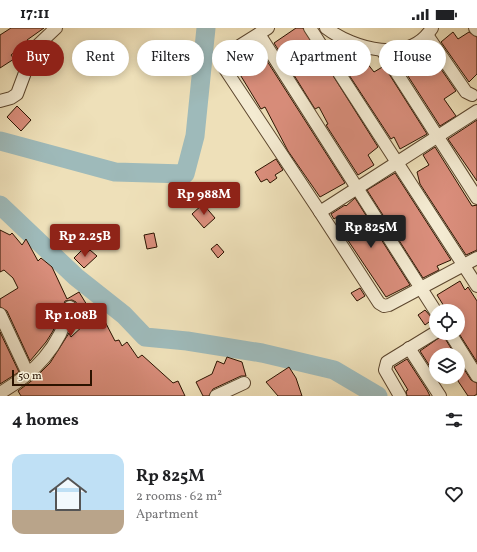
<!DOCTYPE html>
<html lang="en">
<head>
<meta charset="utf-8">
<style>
	body { margin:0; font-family:Vollkorn,serif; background:#f6f6f6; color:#202124; height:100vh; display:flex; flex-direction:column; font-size:15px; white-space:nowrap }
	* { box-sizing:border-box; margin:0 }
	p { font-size:13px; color:#757577 }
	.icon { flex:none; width:22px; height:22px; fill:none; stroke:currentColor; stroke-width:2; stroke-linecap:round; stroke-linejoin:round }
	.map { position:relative; height:368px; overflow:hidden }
	.drawer { display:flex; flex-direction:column; background:#fff; flex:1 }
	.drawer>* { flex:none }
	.hud { position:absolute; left:12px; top:12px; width:453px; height:36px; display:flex; gap:8px }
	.controls { position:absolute; left:429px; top:276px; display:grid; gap:8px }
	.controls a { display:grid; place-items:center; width:36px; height:36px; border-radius:50%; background:#fff; box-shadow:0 2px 10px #0003; font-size:20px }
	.scale { position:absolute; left:12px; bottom:10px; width:80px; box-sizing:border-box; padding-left:4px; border:2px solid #2b1300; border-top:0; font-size:11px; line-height:14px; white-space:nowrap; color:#2b1300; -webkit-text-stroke:3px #f4ebd2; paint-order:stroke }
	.price { position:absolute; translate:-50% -34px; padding:0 9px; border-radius:4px; background:#8f2418; color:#fff; font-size:13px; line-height:26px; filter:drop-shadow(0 1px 2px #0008) }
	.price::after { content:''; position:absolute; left:50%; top:24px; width:12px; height:9px; margin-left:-6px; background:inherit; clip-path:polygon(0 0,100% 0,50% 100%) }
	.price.selected { background:#222; color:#fff }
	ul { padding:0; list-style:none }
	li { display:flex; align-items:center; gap:12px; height:100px; padding:0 12px }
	li span { display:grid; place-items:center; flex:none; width:112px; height:80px; border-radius:12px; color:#555 }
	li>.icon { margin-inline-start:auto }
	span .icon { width:48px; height:48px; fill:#fffc; stroke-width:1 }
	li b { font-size:17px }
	h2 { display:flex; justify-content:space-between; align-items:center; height:48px; padding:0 12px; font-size:17px }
	.pill { padding:0 14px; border-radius:18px; background:#fff; box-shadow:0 2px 10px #0003; font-size:14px; line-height:36px }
	.pill.selected { background:#8f2418; color:#fff }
	.status { display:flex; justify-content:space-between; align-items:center; height:28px; padding:0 20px; background:#fff; direction:ltr }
	.status svg { height:11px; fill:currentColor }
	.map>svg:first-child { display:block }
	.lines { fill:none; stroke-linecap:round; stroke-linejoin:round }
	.river { stroke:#9ebaba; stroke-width:19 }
	.building { fill:#da8e7c; stroke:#2b1300 }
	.minor-casing { stroke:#5c462e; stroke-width:14 }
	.minor { stroke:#f4ebd2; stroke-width:12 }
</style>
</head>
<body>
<div class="status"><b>17:11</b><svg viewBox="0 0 49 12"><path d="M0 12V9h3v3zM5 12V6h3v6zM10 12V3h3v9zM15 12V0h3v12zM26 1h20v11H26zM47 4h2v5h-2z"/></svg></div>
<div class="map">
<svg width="477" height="368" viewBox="0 0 477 368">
	<rect width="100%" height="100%" fill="#eee0b9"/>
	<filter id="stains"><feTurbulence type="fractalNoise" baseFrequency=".005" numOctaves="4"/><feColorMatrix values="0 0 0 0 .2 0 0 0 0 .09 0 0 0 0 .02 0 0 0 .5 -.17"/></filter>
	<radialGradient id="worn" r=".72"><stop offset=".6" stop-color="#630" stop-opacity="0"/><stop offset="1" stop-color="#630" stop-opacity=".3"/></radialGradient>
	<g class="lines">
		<g class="river">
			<path d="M0,113L115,144L185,146L195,108L206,0"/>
			<path d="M0,177L76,249L124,287L145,309L187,313L262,325L334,342L378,368"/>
		</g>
	</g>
	<g class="building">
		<path d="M11,0H44L27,12L28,13L11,27L14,31L0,40V7Z"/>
		<path d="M296,0H303L378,119L368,127L374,137L358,147L326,97L328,96L319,79L315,81L274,15Z"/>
		<path d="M453,4L458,11L469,4L477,9V46L469,54L441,14Z"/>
		<path d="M340,17L343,19L346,24L350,22L359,25L374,44L384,38L427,106L400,121L394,109L391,111L332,21Z"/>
		<path d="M260,22L345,155L320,169L288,123L265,79L261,81L233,35Z"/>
		<path d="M428,22L456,63L444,71L456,88L440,98L397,31L399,29L415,24L418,28Z"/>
		<path d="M17,78L31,92L21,103L7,89Z"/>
		<path d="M477,92V153L448,111Z"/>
		<path d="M435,119L472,178L477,177V222L466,227L420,156L417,144L429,137L423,127Z"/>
		<path d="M276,131L283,142L275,147L277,150L270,155L267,151L261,154L255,144Z"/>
		<path d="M395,145L451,232L437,238L439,242L423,250L367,162Z"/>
		<path d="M355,170L410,257L386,269L345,208L348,206L337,189L334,191L331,186L345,177L346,178Z"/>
		<path d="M203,176L215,190L204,200L192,186Z"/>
		<path d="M0,202L10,207L12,205L22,217L26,211L38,233L41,230L52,239L67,271L79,264L90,282L95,279L99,282L115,313L119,312L122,318L127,314L138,330L142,327L173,355L178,353L185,368H21L18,363L34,351L50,335L69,305L71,309L85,296L77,283L76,274L72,272L65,273L53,303L46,314L30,333L7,283L0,279V271L18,260L13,250L4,242L0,244Z"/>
		<path d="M154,205L157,219L147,221L144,207Z"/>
		<path d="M217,216L224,224L218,230L211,221Z"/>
		<path d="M83,221L87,225L90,222L97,228L84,240L74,230Z"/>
		<path d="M460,253L465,262L468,259L477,273V334L458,304V283H447L437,267Z"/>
		<path d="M360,260L365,268L357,273L351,265Z"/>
		<path d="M425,282L433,291L425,297L418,287Z"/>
		<path d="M0,304L19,344L0,356Z"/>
		<path d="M443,307L455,327H436V348L420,323Z"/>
		<path d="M227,329L242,334L246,348H241L213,361L209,368H203L196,354L212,346L217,333L224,336Z"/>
		<path d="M407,331L427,362L430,368H407L406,363L408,362L394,339Z"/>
		<path d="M458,332L471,352L477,355V366L474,368H468L458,353Z"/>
		<path d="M289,339L296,350L302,368H278L266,354Z"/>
	</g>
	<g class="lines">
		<defs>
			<g id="minor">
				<path d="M268,0L225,27L222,34L223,38L320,184L477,83"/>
				<path d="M310,0L477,258"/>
				<path d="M326,0C354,21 409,37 432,0"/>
				<path d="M475,0L477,2"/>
				<path d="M259,6L436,284"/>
				<path d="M427,7L466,64L472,67"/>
				<path d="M382,22L477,170"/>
				<path d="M0,73L11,70L17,66L32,26L38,17L56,0"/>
				<path d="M320,184L379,275L384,278L389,277L477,230"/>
				<path d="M0,286L28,346"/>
				<path d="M450,305L477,348"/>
				<path d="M409,320L440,368"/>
				<path d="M0,365C35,345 60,319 70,279"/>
				<path d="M216,368L244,355"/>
				<path d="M400,368L385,342L387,334L436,304"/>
			</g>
		</defs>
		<use href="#minor" class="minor-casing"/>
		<use href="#minor" class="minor"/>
	</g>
	<rect width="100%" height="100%" filter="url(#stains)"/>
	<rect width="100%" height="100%" fill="url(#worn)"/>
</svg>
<div class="controls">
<a><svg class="icon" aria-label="locate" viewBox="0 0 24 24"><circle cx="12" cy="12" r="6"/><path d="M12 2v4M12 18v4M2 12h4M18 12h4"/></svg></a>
<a><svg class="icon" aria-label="layers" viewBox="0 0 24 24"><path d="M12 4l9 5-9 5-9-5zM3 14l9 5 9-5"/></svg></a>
</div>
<div class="scale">50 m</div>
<b class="price" style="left:204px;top:188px">Rp 988M</b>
<b class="price selected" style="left:371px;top:221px">Rp 825M</b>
<b class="price" style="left:85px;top:230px">Rp 2.25B</b>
<b class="price" style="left:71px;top:309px">Rp 1.08B</b>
<div class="hud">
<a class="pill selected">Buy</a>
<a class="pill">Rent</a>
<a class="pill">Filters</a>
<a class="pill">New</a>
<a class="pill">Apartment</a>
<a class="pill">House</a>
</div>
</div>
<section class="drawer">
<h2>4 homes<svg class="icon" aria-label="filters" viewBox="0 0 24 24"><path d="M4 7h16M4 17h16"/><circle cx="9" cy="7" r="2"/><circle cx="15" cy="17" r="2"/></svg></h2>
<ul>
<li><span style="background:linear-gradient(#bfe0f5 70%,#b9a48a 0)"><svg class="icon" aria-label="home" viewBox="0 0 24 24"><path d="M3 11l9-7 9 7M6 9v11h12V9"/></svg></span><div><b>Rp 825M</b><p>2 rooms · 62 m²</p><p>Apartment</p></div><svg class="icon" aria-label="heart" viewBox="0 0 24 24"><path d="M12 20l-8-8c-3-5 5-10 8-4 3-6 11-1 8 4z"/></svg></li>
</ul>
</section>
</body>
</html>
